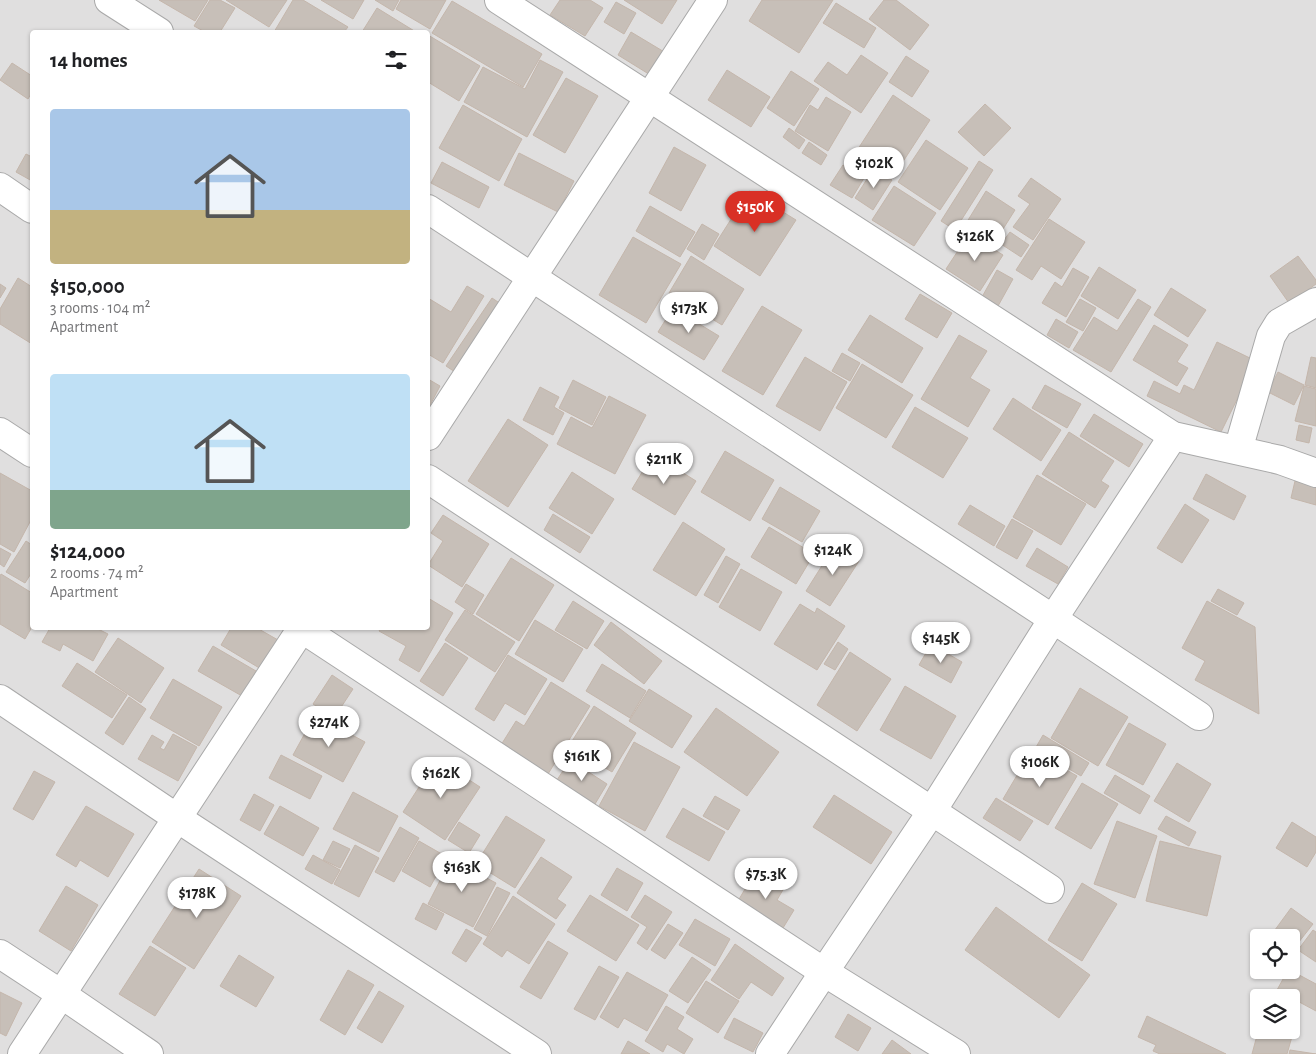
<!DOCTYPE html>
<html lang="en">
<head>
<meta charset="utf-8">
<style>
	body { margin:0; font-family:"Alegreya Sans",sans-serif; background:#f2f2f2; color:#202124; height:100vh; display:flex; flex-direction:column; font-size:19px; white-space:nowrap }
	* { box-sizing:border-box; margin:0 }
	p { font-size:16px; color:#757577 }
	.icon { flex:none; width:28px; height:28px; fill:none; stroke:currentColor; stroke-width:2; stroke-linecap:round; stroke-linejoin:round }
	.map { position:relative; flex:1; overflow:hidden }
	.details { position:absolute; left:30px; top:30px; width:400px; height:600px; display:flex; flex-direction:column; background:#fff; border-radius:5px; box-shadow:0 1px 4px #0004 }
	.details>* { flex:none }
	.controls { position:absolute; left:1250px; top:929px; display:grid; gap:10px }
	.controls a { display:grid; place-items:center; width:50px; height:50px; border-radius:5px; background:#fff; box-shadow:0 1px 4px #0004; font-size:25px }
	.price { position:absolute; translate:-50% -42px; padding:0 11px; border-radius:18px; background:#fff; color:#222; font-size:16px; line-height:32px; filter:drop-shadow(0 1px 2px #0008) }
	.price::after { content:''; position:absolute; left:50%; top:30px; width:15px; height:11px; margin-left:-8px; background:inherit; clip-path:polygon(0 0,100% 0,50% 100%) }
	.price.on { background:#d93025; color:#fff }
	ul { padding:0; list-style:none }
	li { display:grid; align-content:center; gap:10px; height:265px; padding:0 20px }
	li span { display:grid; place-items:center; height:155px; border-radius:5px; color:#555 }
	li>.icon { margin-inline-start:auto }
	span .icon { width:90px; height:90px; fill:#fffc; stroke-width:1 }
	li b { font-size:21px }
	h2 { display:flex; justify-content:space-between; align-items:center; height:60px; padding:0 20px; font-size:21px }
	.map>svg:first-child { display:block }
	.residential { fill:#e0dfdf; fill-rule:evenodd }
	.building { fill:#c7bfb8; stroke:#c4b6ab }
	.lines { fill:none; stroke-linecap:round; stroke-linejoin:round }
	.minor-casing { stroke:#a9a9a9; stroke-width:30 }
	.minor { stroke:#fff; stroke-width:28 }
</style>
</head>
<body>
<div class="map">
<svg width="1316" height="1054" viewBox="0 0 1316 1054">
	<rect width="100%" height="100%" fill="#f2efe9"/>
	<path class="residential" d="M0,0H1316V1054H0ZM32,32H428V628H32ZM1259,938H1291V970H1259ZM1259,998H1291V1030H1259Z"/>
	<g class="building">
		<path d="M159,0H208L195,21Z"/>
		<path d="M210,0H220L235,8L220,32H205L194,26Z"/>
		<path d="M226,0H287L269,27Z"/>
		<path d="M293,0H303L348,27L344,32H274Z"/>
		<path d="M321,0H364L353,19Z"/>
		<path d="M375,0H399L393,11Z"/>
		<path d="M401,0H446L430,29L396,9Z"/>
		<path d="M560,0H590L603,8L585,36L550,15Z"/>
		<path d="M624,0H677L662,24Z"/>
		<path d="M762,0H833L799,53L749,21Z"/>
		<path d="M884,0H896L929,25L910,50L869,19Z"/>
		<path d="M452,1L542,54L523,87L432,33Z"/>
		<path d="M616,2L636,13L624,34L604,22Z"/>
		<path d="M836,3L876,28L864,48L823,23Z"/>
		<path d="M377,8L416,32H362Z"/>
		<path d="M631,32L666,53L652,76L618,55Z"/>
		<path d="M428,35L480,66L459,101L428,82Z"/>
		<path d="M861,55L888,73L861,113L814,81L828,62L847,75Z"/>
		<path d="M906,56L929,71L912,97L889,82Z"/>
		<path d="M540,60L563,72L527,137L464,102L483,67L525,89Z"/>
		<path d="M12,63L32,76V92L28,99L0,80Z"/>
		<path d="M727,70L770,97L751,127L708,100Z"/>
		<path d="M791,71L819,89L794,126L767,108Z"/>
		<path d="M566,78L598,96L565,153L533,135Z"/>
		<path d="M893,95L930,120L893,177L856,152Z"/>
		<path d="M826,97L851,112L828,151L795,131L810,105L818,110Z"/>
		<path d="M985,104L1011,128L984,156L958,132Z"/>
		<path d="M463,105L522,139L499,181L439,148Z"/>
		<path d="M789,128L805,140L799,149L783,137Z"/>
		<path d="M926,140L968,168L940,210L898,182Z"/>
		<path d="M809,142L827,155L821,165L802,153Z"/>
		<path d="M674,147L706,165L681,211L649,193Z"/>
		<path d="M519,153L574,181L558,212L504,185Z"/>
		<path d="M26,154L32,157V181L16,172Z"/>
		<path d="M979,161L993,170L955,230L941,221Z"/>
		<path d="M442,162L489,187L479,208L431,183Z"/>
		<path d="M843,165L864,178L852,198L830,185Z"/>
		<path d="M874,168L892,180L873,210L855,198Z"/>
		<path d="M1031,178L1061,199L1033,240L1013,227L1030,204L1018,196Z"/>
		<path d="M894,186L936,213L914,246L872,220Z"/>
		<path d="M749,191L796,220L760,276L714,246Z"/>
		<path d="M986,191L1015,210L998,237L985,228L980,234L965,225Z"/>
		<path d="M650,206L695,232L680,257L636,231Z"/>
		<path d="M1049,219L1085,242L1061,279L1041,266L1032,280L1016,270Z"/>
		<path d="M702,224L719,234L704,260L687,249Z"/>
		<path d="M1010,232L1029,245L1021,257L1001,244Z"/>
		<path d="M969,234L1003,255L980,291L946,269Z"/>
		<path d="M633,237L681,264L646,323L599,295Z"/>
		<path d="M691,256L744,289L722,325L669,293Z"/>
		<path d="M1298,256L1316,280V284L1289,303L1270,276Z"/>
		<path d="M1099,267L1136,290L1118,319L1081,296Z"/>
		<path d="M1073,268L1089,277L1066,317L1042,303L1055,282L1062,287Z"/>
		<path d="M997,270L1013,279L998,306L982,297Z"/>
		<path d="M18,278L32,287V344L0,324V309Z"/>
		<path d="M0,284L6,288L0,298Z"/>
		<path d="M467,286L484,296L443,363L428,354V298L451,312Z"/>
		<path d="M1171,288L1206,310L1188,337L1154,315Z"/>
		<path d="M920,294L952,313L937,338L905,319Z"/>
		<path d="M492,298L510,310L464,378L446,366Z"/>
		<path d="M1080,299L1096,308L1083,331L1066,322Z"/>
		<path d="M1138,299L1151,307L1111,372L1073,350L1094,317L1117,331Z"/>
		<path d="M762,306L802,330L763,395L722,371Z"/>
		<path d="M673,308L719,336L704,360L658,332Z"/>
		<path d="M870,315L923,348L902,383L848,350Z"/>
		<path d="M1056,319L1078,332L1069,348L1047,335Z"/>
		<path d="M1154,325L1188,345L1177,362L1188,368L1177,386L1133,360Z"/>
		<path d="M959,335L987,351L970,378L990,390L968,427L921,399Z"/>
		<path d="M1217,342L1256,361L1221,432L1147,396L1154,381L1180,394L1184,385L1194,390Z"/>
		<path d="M842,353L860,363L850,381L832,371Z"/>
		<path d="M805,357L847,382L820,431L776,406Z"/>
		<path d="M1311,357L1316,358V388L1305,385Z"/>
		<path d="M862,364L913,395L886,438L836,408Z"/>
		<path d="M1278,372L1304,385L1294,405L1268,392Z"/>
		<path d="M428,379L440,386L428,409Z"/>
		<path d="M573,380L606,397L592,425L559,408Z"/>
		<path d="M1045,385L1081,404L1067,428L1032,408Z"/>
		<path d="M1304,386L1316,389V426L1295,421Z"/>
		<path d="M540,387L559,397L554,407L564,413L553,435L523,420Z"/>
		<path d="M609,396L646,415L615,474L557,444L571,417L592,428Z"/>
		<path d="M1013,398L1061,430L1041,461L993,429Z"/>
		<path d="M915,407L968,438L943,478L892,447Z"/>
		<path d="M1094,414L1143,444L1129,467L1080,436Z"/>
		<path d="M508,419L548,445L508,507L468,481Z"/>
		<path d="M1299,425L1312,428L1309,443L1296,440Z"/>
		<path d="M1069,432L1114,461L1101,481L1109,486L1095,508L1042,474Z"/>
		<path d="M725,451L774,480L750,521L701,492Z"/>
		<path d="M653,454L696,481L675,515L632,489Z"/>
		<path d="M572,472L614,499L592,534L549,508Z"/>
		<path d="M0,473L32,491V518L14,552L0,544Z"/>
		<path d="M1206,474L1246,496L1234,520L1193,499Z"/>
		<path d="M1037,475L1086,504L1061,545L1013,517Z"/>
		<path d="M1295,481L1316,486V505L1291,498Z"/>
		<path d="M780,487L820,511L802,542L762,519Z"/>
		<path d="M1185,504L1209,520L1182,563L1157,548Z"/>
		<path d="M970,505L1005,526L994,546L958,524Z"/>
		<path d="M553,514L590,537L580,553L544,530Z"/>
		<path d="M443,515L489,544L462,587L428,565L443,541L431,533Z"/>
		<path d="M1012,519L1033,531L1017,559L996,547Z"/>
		<path d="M683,522L725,549L696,596L653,570Z"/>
		<path d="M769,527L814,554L796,584L751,557Z"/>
		<path d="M26,541L32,545V572L25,583L6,572Z"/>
		<path d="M835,545L859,561L830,606L806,591Z"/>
		<path d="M0,548L11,554L4,567L0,564Z"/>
		<path d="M1037,548L1068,567L1058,584L1026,566Z"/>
		<path d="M726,556L740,564L718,603L704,595Z"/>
		<path d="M511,558L554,585L519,641L476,614Z"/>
		<path d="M741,569L782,592L760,631L719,607Z"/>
		<path d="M1,574L32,593V627L25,639L0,624V576Z"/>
		<path d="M466,584L484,595L473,614L455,602Z"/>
		<path d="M1218,589L1244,603L1237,615L1211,601Z"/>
		<path d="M428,598L453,613L419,672L399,660L406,646L379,631L381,628H428Z"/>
		<path d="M573,601L604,621L587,649L555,630Z"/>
		<path d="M1207,601L1255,627L1259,714L1195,680L1205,661L1182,648Z"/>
		<path d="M800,604L815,613L817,608L845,626L817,670L774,644Z"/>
		<path d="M465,610L515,642L495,672L445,640Z"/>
		<path d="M535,620L583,649L563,682L515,654Z"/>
		<path d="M611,622L662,661L644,684L594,645Z"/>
		<path d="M50,628H96L108,634L93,661L63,644L60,651L42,642Z"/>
		<path d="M231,628H257L278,640L261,669L221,645Z"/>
		<path d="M118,638L164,668L141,703L95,672Z"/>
		<path d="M838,642L848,649L835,670L824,664Z"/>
		<path d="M445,643L468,658L443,696L420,681Z"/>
		<path d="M931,644L962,662L951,683L919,665Z"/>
		<path d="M213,646L256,671L242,696L198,671Z"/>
		<path d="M850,652L891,679L857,731L817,705Z"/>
		<path d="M508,655L547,679L525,715L505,703L494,721L475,709Z"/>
		<path d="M77,663L127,695L112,718L62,686Z"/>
		<path d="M602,664L646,691L630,718L586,691Z"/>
		<path d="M332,675L353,689L334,718L313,704Z"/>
		<path d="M173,679L222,707L199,746L150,718Z"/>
		<path d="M551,682L590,706L548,774L501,745L516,721L524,726Z"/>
		<path d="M905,686L956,716L931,759L880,730Z"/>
		<path d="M1080,688L1128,717L1098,766L1051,738Z"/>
		<path d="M649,689L692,716L672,748L629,721Z"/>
		<path d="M129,697L146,709L123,745L105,733Z"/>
		<path d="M594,706L636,733L612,772L569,746Z"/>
		<path d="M716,708L779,752L747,796L684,752Z"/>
		<path d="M315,715L365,742L343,782L293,755Z"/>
		<path d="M1129,723L1166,744L1143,785L1106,765Z"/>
		<path d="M173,734L197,747L178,781L138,759L152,735L164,742L160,748L164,750Z"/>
		<path d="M1043,735L1089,763L1081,776L1035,749Z"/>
		<path d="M634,742L680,767L645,831L599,806Z"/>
		<path d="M1032,750L1077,776L1048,825L1003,799Z"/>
		<path d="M281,755L322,776L310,799L269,778Z"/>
		<path d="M437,759L480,787L445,840L403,812Z"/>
		<path d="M570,760L607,784L595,804L557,780Z"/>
		<path d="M1177,763L1211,784L1189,822L1154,801Z"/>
		<path d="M34,771L55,782L33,820L13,809Z"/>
		<path d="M1115,775L1150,796L1140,814L1104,793Z"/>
		<path d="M1082,783L1118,804L1091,849L1055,828Z"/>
		<path d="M353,792L398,816L379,852L333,829Z"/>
		<path d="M254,794L274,805L260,831L240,820Z"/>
		<path d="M834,795L892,832L871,864L813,827Z"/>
		<path d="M715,796L740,810L728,830L703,816Z"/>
		<path d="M996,798L1033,821L1020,841L983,818Z"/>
		<path d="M86,806L134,834L108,877L80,860L76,867L56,855Z"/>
		<path d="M280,806L319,828L303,856L264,834Z"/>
		<path d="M683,808L725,832L709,861L666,837Z"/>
		<path d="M506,816L545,840L515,888L476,864Z"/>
		<path d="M1166,816L1196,832L1189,846L1158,829Z"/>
		<path d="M1117,821L1157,836L1135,898L1094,884Z"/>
		<path d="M459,822L480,835L469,853L448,840Z"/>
		<path d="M1292,822L1316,837V852L1307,867L1276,848Z"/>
		<path d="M400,827L419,838L394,882L375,872Z"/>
		<path d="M333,841L350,849L340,868L323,860Z"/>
		<path d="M419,841L447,857L430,887L402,871Z"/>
		<path d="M1160,841L1221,856L1207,916L1146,901Z"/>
		<path d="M355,845L379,858L359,897L334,884Z"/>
		<path d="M313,855L340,870L332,884L305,869Z"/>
		<path d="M541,857L572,877L557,899L566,905L556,919L517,893Z"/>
		<path d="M451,859L496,883L473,927L428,904Z"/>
		<path d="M617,868L643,883L627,911L601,895Z"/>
		<path d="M199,869L241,896L194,969L152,942Z"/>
		<path d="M755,872L784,888L777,900L794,910L783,928L738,901Z"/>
		<path d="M1082,883L1117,904L1082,961L1048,940Z"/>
		<path d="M66,886L98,905L71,951L39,931Z"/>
		<path d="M497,887L510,893L487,936L474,929Z"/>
		<path d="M590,895L639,925L616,961L567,931Z"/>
		<path d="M645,895L672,912L647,950L637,943L647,927L631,917Z"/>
		<path d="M513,896L555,924L529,964L507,950L502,957L483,944Z"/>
		<path d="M423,903L444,914L436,930L415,919Z"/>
		<path d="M996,907L1090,975L1059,1018L965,950Z"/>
		<path d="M1291,908L1313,924L1291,952V938H1269Z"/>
		<path d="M695,919L730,939L715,966L679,945Z"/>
		<path d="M668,924L683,933L665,959L651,950Z"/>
		<path d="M466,929L482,938L466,962L452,953Z"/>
		<path d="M1313,930L1316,932V962L1298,950Z"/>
		<path d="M548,941L568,953L541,999L520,987Z"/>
		<path d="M735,944L784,978L772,996L751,982L739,999L711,980Z"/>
		<path d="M150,946L186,968L155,1016L119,994Z"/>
		<path d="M239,955L274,977L256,1007L220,986Z"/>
		<path d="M692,957L711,970L688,1003L669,991Z"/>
		<path d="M599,966L619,977L595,1020L574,1009Z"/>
		<path d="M348,970L374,985L345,1035L320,1020Z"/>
		<path d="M1288,970H1290L1316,984V1011L1277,990Z"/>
		<path d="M627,972L668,995L647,1031L624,1018L618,1028L600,1017Z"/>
		<path d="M706,981L739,1001L718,1033L686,1013Z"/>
		<path d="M379,991L404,1006L382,1043L357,1028Z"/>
		<path d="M0,992L22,1003L6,1036L0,1033Z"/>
		<path d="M666,1006L684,1017L677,1029L693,1039L684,1054L667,1044L663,1052L645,1041Z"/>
		<path d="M848,1014L871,1028L858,1051L835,1037Z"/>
		<path d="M1147,1016L1226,1054H1160L1153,1051L1156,1045L1138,1037Z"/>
		<path d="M734,1018L763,1033L753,1052L724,1038Z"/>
		<path d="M1259,1028V1030H1282L1293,1033L1287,1054H1252Z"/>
		<path d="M892,1040L911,1054H882Z"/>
		<path d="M628,1041L650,1054H621Z"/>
		<path d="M1290,1050L1316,1054H1289Z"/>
	</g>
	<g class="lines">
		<defs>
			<g id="minor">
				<path d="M109,0L159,32"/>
				<path d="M499,0L1173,436L1280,460L1316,473"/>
				<path d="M0,187L32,209"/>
				<path d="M428,209L1053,619L1199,716"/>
				<path d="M0,432L32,453"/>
				<path d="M428,436L713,0"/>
				<path d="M1238,450L1271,336L1279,323L1316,302"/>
				<path d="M428,479L1050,889"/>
				<path d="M301,628L824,972L956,1054"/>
				<path d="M0,699L177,818L537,1054"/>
				<path d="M0,954L61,994L149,1054"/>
				<path d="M22,1054L302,628"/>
				<path d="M770,1054L824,972L932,811L1053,619L1173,436"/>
			</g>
		</defs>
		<use href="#minor" class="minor-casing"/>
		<use href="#minor" class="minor"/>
	</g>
</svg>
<div class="controls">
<a><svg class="icon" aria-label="locate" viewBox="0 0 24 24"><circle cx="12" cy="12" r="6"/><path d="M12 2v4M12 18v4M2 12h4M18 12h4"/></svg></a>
<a><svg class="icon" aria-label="layers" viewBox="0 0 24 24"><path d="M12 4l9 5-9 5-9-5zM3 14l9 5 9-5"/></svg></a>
</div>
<b class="price" style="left:874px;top:189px">$102K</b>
<b class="price on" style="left:755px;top:233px">$150K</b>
<b class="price" style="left:975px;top:262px">$126K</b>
<b class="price" style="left:689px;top:334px">$173K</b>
<b class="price" style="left:664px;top:485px">$211K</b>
<b class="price" style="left:833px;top:576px">$124K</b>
<b class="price" style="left:941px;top:664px">$145K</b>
<b class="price" style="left:329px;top:748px">$274K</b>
<b class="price" style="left:582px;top:782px">$161K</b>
<b class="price" style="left:1040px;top:788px">$106K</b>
<b class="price" style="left:441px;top:799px">$162K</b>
<b class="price" style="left:462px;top:893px">$163K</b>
<b class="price" style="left:766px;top:900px">$75.3K</b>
<b class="price" style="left:197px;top:919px">$178K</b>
<section class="details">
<h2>14 homes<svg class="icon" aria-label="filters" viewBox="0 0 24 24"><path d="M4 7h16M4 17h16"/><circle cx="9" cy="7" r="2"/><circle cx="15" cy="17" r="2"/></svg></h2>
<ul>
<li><span style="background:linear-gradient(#a9c7e8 65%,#c2b280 0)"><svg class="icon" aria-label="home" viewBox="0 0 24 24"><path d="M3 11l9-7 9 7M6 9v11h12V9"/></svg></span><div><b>$150,000</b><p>3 rooms · 104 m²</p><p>Apartment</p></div></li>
<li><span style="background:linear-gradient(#bfe0f5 75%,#7fa58c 0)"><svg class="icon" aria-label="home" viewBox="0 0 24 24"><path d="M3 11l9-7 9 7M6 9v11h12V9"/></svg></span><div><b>$124,000</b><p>2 rooms · 74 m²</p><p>Apartment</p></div></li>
</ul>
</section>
</div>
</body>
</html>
